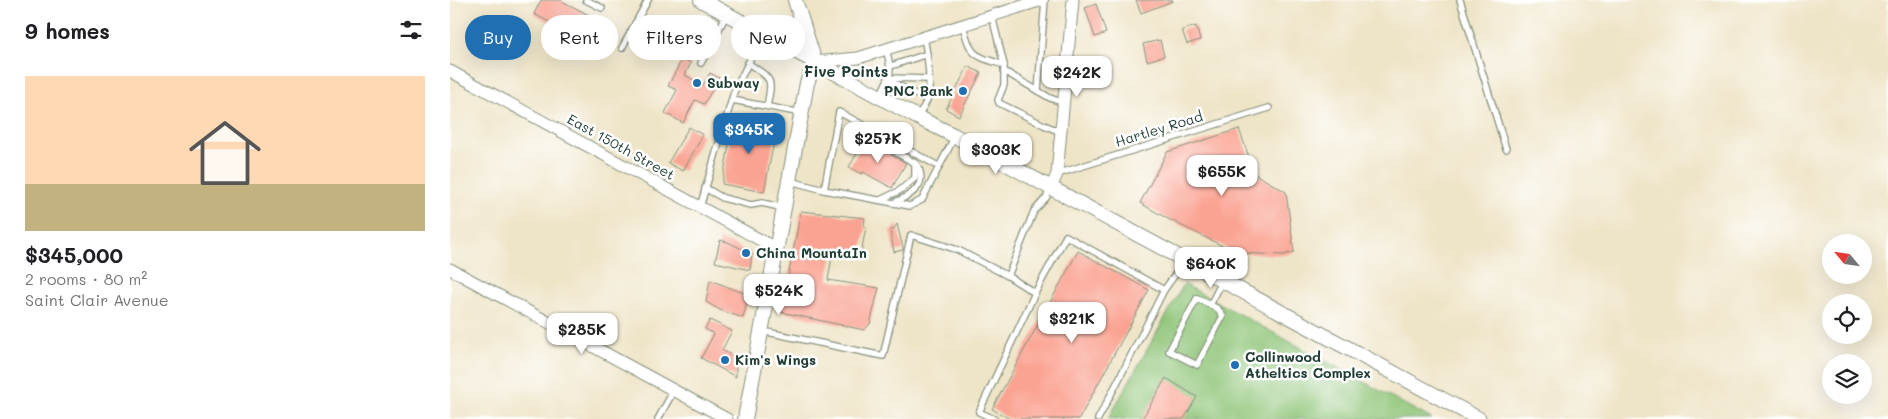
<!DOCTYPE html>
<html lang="en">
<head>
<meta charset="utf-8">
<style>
	body { margin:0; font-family:Mali,sans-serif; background:#f6f6f6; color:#202124; height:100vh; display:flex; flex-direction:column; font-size:19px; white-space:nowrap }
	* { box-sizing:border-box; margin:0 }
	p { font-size:16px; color:#757577 }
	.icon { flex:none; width:28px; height:28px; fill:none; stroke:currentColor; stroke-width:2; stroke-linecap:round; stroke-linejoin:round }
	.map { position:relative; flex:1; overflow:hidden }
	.side { display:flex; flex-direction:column; background:#fff; width:450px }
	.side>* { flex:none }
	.guide { position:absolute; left:15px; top:15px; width:475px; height:45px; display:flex; gap:10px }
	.needle { width:32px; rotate:299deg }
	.tools { position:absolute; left:1372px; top:234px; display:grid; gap:10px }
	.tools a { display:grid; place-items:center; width:50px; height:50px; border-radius:50%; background:#fff; box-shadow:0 5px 20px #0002; font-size:25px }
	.price { position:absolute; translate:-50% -42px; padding:0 11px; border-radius:10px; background:#fff; color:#222; font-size:16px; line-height:32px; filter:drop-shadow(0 1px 2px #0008) }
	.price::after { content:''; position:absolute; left:50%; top:30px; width:15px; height:11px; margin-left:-8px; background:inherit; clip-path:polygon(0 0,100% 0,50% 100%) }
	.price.current { background:#1f6fb2; color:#fff }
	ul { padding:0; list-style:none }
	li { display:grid; align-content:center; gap:10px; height:265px; padding:0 25px }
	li+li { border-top:1px solid #e0e0e0 }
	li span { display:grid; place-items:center; height:155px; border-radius:0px; color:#555 }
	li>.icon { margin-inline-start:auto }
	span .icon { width:90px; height:90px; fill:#fffc; stroke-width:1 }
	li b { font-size:21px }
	h2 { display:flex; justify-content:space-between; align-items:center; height:60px; padding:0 25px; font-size:21px }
	.chip { padding:0 18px; border-radius:22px; background:#fff; box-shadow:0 5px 20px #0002; font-size:18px; line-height:45px }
	.chip.current { background:#1f6fb2; color:#fff }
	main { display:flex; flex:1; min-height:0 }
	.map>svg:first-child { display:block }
	.green { fill:#8ec477; stroke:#568056 }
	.building { fill:#faa392 }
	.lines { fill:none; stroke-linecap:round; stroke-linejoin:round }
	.service-casing { stroke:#86907d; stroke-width:8 }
	.minor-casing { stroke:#86907d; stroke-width:13 }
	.tertiary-casing { stroke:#86907d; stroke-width:16 }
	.service { stroke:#fff; stroke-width:5.5 }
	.minor { stroke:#fff; stroke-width:11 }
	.tertiary { stroke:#fff; stroke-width:14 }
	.poi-dot { fill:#1f6fb2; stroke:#fff; stroke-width:2 }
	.labels { text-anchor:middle; stroke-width:5; stroke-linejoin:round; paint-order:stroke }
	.poi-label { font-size:14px; font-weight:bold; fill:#1f3d34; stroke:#fff; text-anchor:start }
	.street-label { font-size:14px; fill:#1f3d34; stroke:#fff }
	.neighbourhood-label { font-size:15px; font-weight:bold; fill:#1f3d34; stroke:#fff }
</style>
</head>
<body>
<main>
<section class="side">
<h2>9 homes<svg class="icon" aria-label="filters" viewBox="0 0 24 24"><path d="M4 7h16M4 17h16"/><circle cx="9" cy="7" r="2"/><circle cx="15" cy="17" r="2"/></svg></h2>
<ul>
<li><span style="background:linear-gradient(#ffd9b3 70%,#c2b280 0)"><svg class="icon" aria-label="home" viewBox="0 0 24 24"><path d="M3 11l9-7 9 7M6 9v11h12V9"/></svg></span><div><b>$345,000</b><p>2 rooms · 80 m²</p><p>Saint Clair Avenue</p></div></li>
</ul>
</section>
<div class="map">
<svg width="1438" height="419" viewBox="0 0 1438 419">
	<rect width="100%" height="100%" fill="#fff"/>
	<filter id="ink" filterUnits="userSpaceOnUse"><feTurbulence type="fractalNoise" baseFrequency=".02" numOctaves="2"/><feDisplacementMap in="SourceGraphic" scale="10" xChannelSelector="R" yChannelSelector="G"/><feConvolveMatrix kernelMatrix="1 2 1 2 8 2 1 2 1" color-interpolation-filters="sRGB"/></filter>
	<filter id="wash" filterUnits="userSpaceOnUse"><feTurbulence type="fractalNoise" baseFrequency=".0096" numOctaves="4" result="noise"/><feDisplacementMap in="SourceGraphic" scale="20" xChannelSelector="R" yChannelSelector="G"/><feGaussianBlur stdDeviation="1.12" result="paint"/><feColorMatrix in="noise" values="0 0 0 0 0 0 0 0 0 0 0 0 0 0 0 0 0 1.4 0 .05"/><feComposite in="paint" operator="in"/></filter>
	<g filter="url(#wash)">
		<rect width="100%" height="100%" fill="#eee4c6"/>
		<path class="green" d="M734,284L982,419H658Z"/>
		<g id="blocks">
			<g class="building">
				<path d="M91,0H110L141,16L130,38L84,14Z"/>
				<path d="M686,0H723V1L691,13Z"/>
				<path d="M646,4L656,33L645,37L635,8Z"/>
				<path d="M746,26L750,40L737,44L732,30Z"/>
				<path d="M710,40L714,56L697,61L693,44Z"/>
				<path d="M232,59L241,63L235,75L253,85L260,73L269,78L254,104L245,100L233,123L215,113L227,90L218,86Z"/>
				<path d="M518,66L531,73L509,116L496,109Z"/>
				<path d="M284,118L327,126L314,192L272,184Z"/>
				<path d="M239,127L253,135L233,171L218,163Z"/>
				<path d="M789,129L805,174L836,192L844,252L834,255L787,253L720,220L690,203L717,152Z"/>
				<path d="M414,142L420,145L421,143L456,163L442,188L413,172L411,174L399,167Z"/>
				<path d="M351,211L415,218L414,227H416L411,254L383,251L378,280L429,288L420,324L414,330L331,312Z"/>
				<path d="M447,224L453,248V250L444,252L440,230H443Z"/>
				<path d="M270,240L278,242L302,254L300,270L265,262Z"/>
				<path d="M628,251L699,290L629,419H560L542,409Z"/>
				<path d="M260,280L299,295L293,318L270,310L256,302Z"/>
				<path d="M260,320L282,331L272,350L286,358V377L251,358L264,334L255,329Z"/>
				<path d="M716,378L747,397L734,419H692Z"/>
			</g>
		</g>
	</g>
	<g filter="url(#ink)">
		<use href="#blocks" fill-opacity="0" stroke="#86907d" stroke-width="1"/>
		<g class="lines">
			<defs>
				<g id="service">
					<path d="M136,0L152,8"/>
					<path d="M1010,0L1056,149"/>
					<path d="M542,16L554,65"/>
					<path d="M513,25C521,57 523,55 554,65V85L548,100L549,103L594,125L611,132"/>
					<path d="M172,48L198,0"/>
					<path d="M251,63L277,14"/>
					<path d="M298,63C322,80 323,77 317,106"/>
					<path d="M441,66L477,54"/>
					<path d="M554,71L600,98L614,103"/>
					<path d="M440,78L478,79"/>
					<path d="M438,80L477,100"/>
					<path d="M588,91L595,0"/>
					<path d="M429,97C441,75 443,73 436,49"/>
					<path d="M282,100L352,113"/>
					<path d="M467,117C470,112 475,106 477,100C482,85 477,53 474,37"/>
					<path d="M407,123L412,133L465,163V178L449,191L430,200"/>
					<path d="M607,174L819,108"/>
					<path d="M340,181L374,190L460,206L472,200L505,136"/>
					<path d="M255,188L273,198L301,205L312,203L334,208"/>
					<path d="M374,190L389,112L488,166"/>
					<path d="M443,203C460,196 479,186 467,165"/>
					<path d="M250,207L284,92L313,33"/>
					<path d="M558,276L585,293L616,236L714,290L735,261"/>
					<path d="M747,298L768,309L773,316L747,365L719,351Z"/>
					<path d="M760,305L772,282"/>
					<path d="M312,331L433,356L461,235L508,250L558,276L584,211L596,198L601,188"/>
					<path d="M208,419L224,390"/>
					<path d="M544,419L529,412L585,293"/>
					<path d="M648,419L668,381L714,290"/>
				</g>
				<g id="minor">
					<path d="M365,62L408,58L592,0"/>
					<path d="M0,71L327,249"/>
					<path d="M601,188L607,174L623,0"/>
					<path d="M0,269L277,419"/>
				</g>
				<g id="tertiary">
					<path d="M251,0L467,117L505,136L1029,419"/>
					<path d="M295,419L357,83L365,62L345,0"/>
				</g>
			</defs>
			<use href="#service" class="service-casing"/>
			<use href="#minor" class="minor-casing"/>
			<use href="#tertiary" class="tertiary-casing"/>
			<use href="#service" class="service"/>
			<use href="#minor" class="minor"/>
			<use href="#tertiary" class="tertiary"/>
		</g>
	</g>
	<g class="poi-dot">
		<circle cx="247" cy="83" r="5"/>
		<circle cx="513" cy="91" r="5"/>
		<circle cx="296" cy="253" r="5"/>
		<circle cx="275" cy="360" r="5"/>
		<circle cx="785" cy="365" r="5"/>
	</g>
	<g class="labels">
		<g class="poi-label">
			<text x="257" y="88">Subway</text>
			<text x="503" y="96" text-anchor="end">PNC Bank</text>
			<text x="306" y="258">China MountaIn</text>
			<text x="795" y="362">Collinwood<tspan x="795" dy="16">Atheltics Complex</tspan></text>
			<text x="285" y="365">Kim's Wings</text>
		</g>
		<g class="street-label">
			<text transform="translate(709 129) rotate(-17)" y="5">Hartley Road</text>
			<text transform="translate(171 147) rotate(29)" y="5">East 150th Street</text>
		</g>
		<g class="neighbourhood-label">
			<text x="396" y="77">Five Points</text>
		</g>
	</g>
</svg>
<div class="tools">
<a><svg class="needle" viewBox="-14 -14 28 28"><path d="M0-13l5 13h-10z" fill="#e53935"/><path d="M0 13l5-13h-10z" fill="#757577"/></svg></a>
<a><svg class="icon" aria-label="locate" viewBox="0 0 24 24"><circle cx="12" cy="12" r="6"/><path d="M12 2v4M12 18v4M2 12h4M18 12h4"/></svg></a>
<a><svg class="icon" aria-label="layers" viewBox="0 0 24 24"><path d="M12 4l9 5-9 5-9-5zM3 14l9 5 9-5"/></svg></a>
</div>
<b class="price" style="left:627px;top:98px">$242K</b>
<b class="price current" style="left:299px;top:155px">$345K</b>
<b class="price" style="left:428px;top:164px">$257K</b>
<b class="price" style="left:546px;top:175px">$303K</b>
<b class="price" style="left:772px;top:197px">$655K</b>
<b class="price" style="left:761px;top:289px">$640K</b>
<b class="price" style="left:329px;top:316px">$524K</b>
<b class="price" style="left:622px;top:344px">$321K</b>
<b class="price" style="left:132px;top:355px">$285K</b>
<div class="guide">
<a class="chip current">Buy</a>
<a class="chip">Rent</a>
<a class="chip">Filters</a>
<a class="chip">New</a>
</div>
</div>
</main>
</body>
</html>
